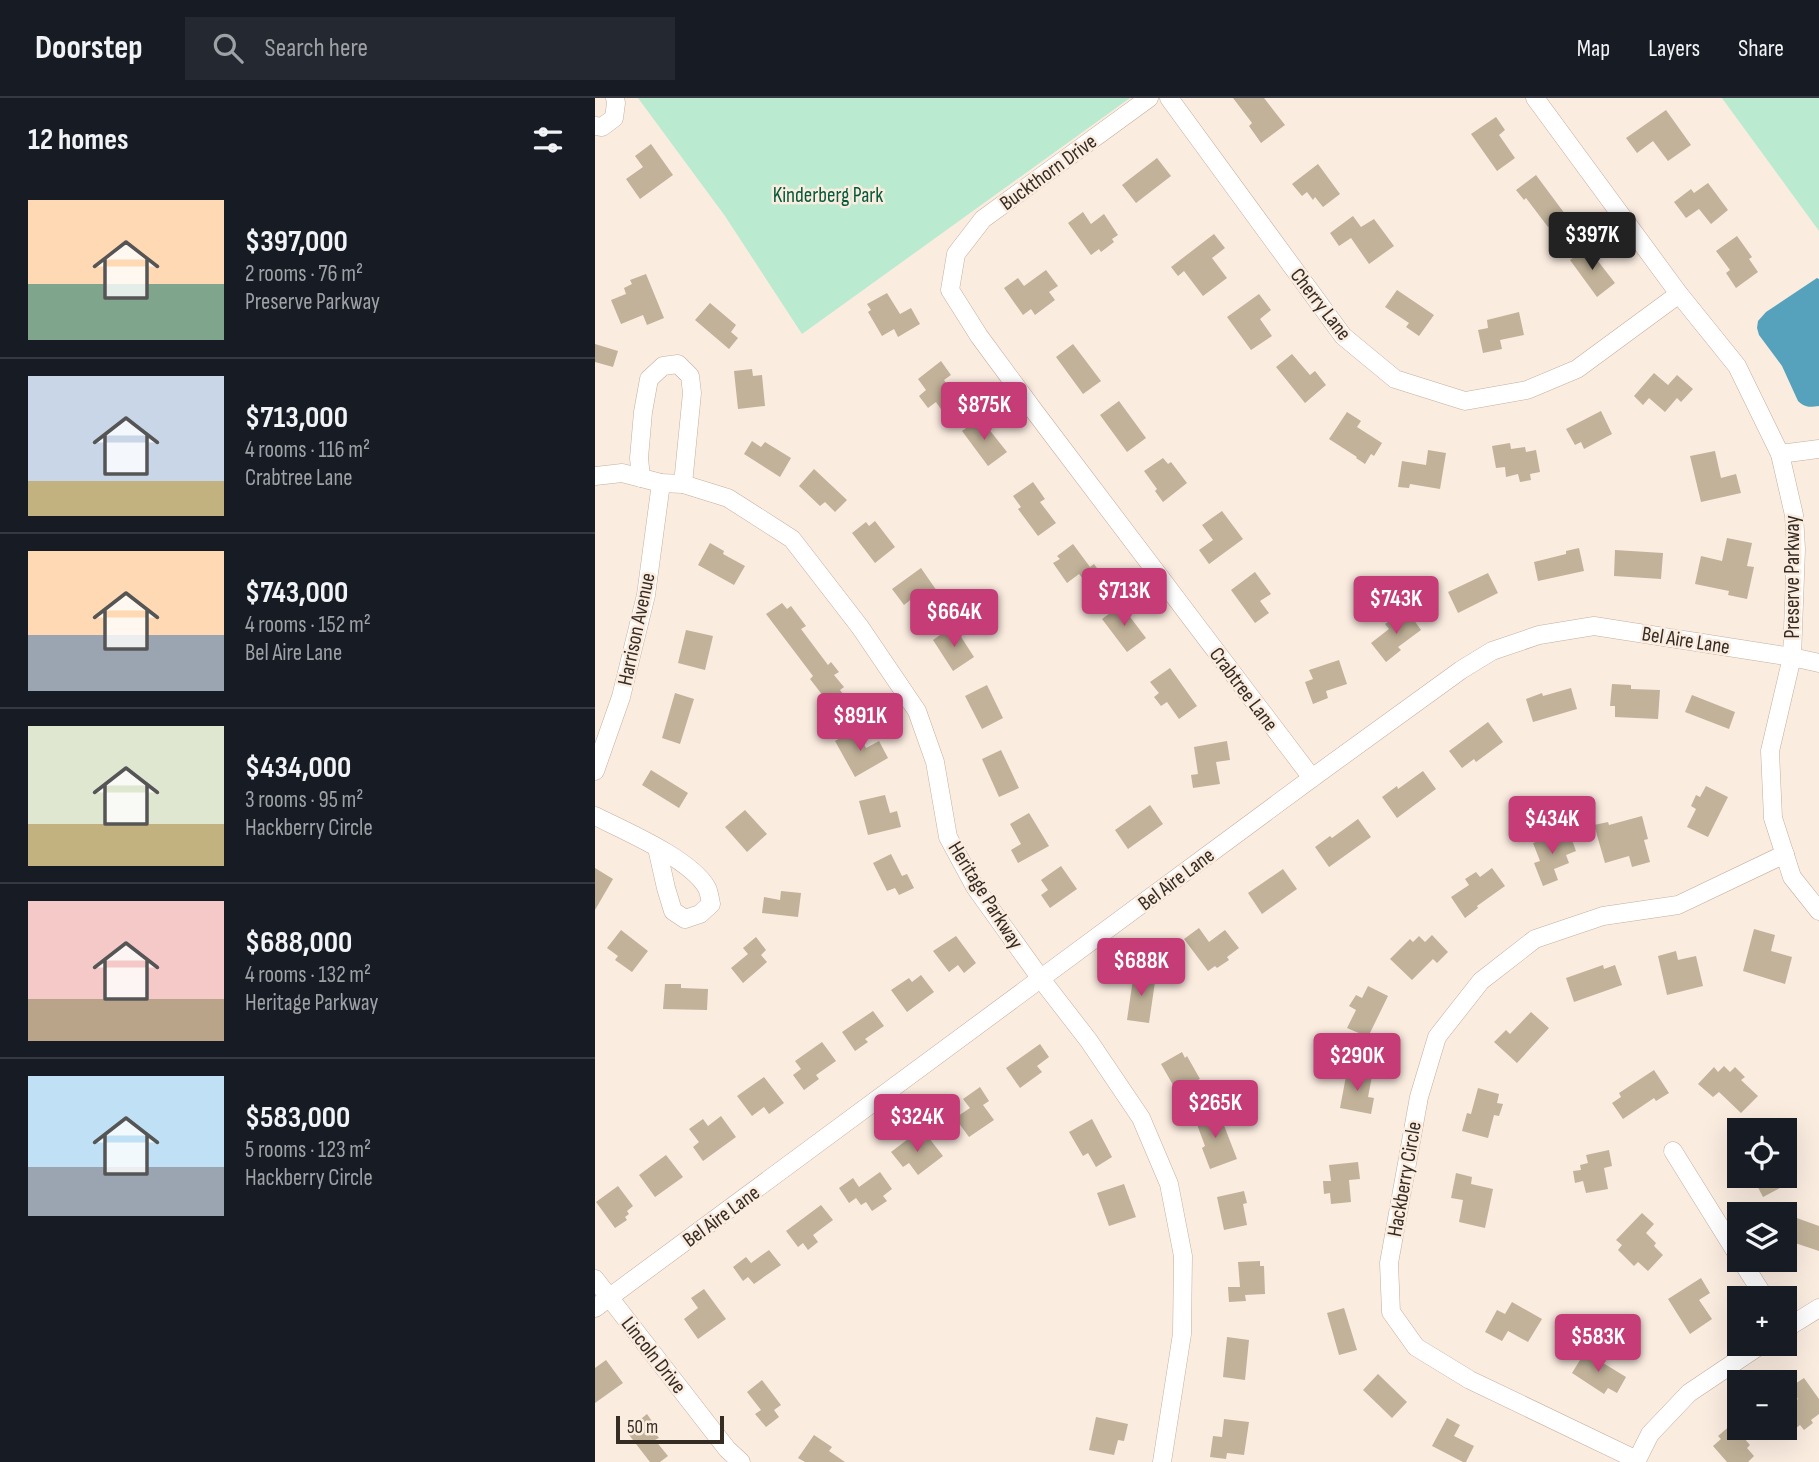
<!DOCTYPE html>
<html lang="en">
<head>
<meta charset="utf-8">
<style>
	body { margin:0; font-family:"Sofia Sans Condensed",sans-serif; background:#242831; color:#f1f3f6; height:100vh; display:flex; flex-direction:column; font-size:26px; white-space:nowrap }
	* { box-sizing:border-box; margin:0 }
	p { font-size:23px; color:#9ea1a6 }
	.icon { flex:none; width:38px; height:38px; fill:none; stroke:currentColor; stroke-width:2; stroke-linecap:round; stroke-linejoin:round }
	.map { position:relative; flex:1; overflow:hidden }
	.side { display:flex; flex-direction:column; background:#171b24; width:595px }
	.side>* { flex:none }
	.controls { position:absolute; left:1132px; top:1020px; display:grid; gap:14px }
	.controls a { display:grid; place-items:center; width:70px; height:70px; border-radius:0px; background:#171b24; box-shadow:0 7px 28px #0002; font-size:35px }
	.scale { position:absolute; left:21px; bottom:18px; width:108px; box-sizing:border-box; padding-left:7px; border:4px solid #352c24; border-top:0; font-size:19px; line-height:24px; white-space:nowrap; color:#352c24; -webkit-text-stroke:5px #fbece0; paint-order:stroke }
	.price { position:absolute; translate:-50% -60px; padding:0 16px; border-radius:7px; background:#c53c77; color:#fff; font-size:23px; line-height:46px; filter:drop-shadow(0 2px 4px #0008) }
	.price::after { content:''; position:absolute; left:50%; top:42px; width:21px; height:16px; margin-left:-10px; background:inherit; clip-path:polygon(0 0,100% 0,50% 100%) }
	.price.current { background:#222; color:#fff }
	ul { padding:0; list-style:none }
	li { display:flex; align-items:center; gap:21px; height:175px; padding:0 28px }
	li+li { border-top:2px solid #363941 }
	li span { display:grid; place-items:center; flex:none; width:196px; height:140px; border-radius:0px; color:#555 }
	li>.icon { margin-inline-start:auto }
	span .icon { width:84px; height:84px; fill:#fffc; stroke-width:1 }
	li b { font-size:30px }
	h2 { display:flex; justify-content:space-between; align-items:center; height:84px; padding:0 28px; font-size:30px }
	header { display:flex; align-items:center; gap:42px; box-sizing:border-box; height:98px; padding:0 35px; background:#171b24; border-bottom:2px solid #363941 }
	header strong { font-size:33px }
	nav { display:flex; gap:38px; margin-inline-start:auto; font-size:24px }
	.search { width:490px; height:63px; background:#242831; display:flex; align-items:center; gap:18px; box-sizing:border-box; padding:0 24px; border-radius:0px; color:#9ea1a6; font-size:26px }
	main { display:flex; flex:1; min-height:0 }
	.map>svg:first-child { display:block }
	.green { fill:#baead0 }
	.water { fill:#56a2bc }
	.building { fill:#c1b299 }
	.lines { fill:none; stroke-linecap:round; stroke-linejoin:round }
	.street-casing { stroke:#c6ae9b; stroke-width:19 }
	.street { stroke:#fff; stroke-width:18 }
	.labels { text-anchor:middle; stroke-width:5; stroke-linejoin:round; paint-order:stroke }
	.street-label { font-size:21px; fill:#352c24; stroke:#fbece0 }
	.park-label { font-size:21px; fill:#005a3b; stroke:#fbece0 }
</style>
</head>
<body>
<header>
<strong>Doorstep</strong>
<div class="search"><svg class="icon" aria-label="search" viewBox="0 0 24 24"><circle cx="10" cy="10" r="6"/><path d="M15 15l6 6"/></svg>Search here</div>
<nav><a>Map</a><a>Layers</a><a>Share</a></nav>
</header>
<main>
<section class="side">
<h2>12 homes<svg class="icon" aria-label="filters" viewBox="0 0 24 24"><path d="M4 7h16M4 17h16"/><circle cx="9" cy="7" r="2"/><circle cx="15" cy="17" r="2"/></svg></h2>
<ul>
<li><span style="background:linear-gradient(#ffd9b3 60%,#7fa58c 0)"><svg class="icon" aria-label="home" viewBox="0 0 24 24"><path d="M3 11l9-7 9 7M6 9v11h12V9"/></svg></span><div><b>$397,000</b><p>2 rooms · 76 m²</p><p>Preserve Parkway</p></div></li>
<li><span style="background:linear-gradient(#c9d6e8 75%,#c2b280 0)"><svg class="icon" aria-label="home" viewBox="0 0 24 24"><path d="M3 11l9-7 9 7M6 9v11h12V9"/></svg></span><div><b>$713,000</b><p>4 rooms · 116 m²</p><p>Crabtree Lane</p></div></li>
<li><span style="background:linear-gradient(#ffd9b3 60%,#9aa5b1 0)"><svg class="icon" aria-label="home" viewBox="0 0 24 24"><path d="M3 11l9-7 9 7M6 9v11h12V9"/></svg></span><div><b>$743,000</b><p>4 rooms · 152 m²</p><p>Bel Aire Lane</p></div></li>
<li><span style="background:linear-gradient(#dfe7d0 70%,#c2b280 0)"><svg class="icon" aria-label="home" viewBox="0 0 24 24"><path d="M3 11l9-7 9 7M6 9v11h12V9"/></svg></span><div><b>$434,000</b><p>3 rooms · 95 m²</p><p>Hackberry Circle</p></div></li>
<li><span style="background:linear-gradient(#f6c9c9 70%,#b9a48a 0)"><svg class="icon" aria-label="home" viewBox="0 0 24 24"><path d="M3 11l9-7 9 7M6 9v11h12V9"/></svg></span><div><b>$688,000</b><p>4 rooms · 132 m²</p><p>Heritage Parkway</p></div></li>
<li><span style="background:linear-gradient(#bfe0f5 65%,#9aa5b1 0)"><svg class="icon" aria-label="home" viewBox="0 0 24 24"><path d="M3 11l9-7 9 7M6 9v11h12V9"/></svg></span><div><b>$583,000</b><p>5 rooms · 123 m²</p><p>Hackberry Circle</p></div></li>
</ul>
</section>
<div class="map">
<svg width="1224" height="1364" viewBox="0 0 1224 1364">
	<rect width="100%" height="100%" fill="#fbece0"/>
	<g class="green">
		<path d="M43,0H535L207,236L130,118Z"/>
		<path d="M1127,0H1224V133L1135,11Z"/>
	</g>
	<path class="water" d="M1222,180L1224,181V308C1215,309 1210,310 1203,303L1187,268L1164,237L1162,230L1163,223L1171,214Z"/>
	<g class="building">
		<path d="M638,0H669L690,27L666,45L654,28L657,25Z"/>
		<path d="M1071,12L1096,47L1073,63L1058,43L1042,55L1031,40Z"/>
		<path d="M901,19L910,32L904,37L920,60L902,73L876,36Z"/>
		<path d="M56,46L78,77L45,101L31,81L48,69L40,58Z"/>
		<path d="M562,60L576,78L541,105L527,87Z"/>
		<path d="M723,66L745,96L728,109L720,99L718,102L712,94L707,98L697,86Z"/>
		<path d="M941,77L970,116L953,129L931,100L929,102L921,92Z"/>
		<path d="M1113,85L1133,112L1116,126L1104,111L1091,120L1079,104L1096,91L1099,95Z"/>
		<path d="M488,114L496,126L509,116L523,137L517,141L519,144L506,154L504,151L496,157L473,125Z"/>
		<path d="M758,118L766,129L779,121L799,148L774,166L756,140L744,148L735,135Z"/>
		<path d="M619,136L630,150L617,160L632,180L608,198L589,173L583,178L576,169Z"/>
		<path d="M1142,138L1157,159L1154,161L1163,174L1141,190L1131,175L1135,172L1121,153Z"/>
		<path d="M994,148L1001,157L999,158L1020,185L1002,199L975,162Z"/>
		<path d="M451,172L463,188L454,194L460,202L440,217L436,211L428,217L409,190L423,180L429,188Z"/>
		<path d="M51,176L69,220L52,227L48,217L26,226L16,202L31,196L29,190L37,186L35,182Z"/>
		<path d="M802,192L839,217L824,238L811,229L814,225L790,209Z"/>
		<path d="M292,195L305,216L316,210L325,226L303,239L299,231L287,238L273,214L276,212L272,206Z"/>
		<path d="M664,196L676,212L665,221L677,238L656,252L632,219Z"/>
		<path d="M115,205L141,227L136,234L143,240L134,251L100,222Z"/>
		<path d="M924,214L929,237L905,242L907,251L888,255L883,232L893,230L892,222Z"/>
		<path d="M0,246L23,253L18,269L0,264Z"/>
		<path d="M478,246L506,283L488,296L461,259Z"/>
		<path d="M697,256L715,277L720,273L731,287L710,305L681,269Z"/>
		<path d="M346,263L356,277L349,282L364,302L348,314L341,304L333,310L324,298L331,292L323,281Z"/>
		<path d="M157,271L158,278L167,277L170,308L143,311L139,273Z"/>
		<path d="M1059,275L1073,287L1082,277L1098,291L1086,304L1082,300L1070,314L1054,300L1048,307L1039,298Z"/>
		<path d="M524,303L551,340L532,354L505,317Z"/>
		<path d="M1006,313L1017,336L989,351L986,344L980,347L971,331Z"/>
		<path d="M752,314L766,323L762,329L787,345L779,358L776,356L770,366L761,360L762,359L734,341Z"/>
		<path d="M385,320L412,354L393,368L367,333Z"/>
		<path d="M157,343L166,349L170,344L196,360L185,379L149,356Z"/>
		<path d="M915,345L916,351L930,349L931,354L941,352L945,374L935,376L936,382L925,384L923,376L911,379L910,369L901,370L897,348Z"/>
		<path d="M833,352L851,355L845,391L815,386L814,390L803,389L807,363L831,367Z"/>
		<path d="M1120,353L1126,380L1141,376L1146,395L1106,404L1095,358Z"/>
		<path d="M568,360L573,366L576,364L592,385L568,404L560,393L562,391L549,373Z"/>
		<path d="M219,371L252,402L240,414L230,404L225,408L204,388Z"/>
		<path d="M438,384L450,401L445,404L461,425L443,438L423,411L426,409L418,398Z"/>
		<path d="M627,413L648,441L614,466L604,452L618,442L607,427Z"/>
		<path d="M280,423L300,449L280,465L257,435L271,424L274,428Z"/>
		<path d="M1132,440L1157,445L1152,468L1159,469L1152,501L1133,497L1134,493L1100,486L1106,458L1127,463Z"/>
		<path d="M115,445L129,453L128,456L150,468L139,487L103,467Z"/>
		<path d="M478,446L495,469L499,466L507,477L493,487L484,476L472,485L458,465L465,461L462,458Z"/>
		<path d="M984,450L989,473L943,483L939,464L971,456V453Z"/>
		<path d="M1020,452L1068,455L1066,481L1019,478Z"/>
		<path d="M326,470L344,496L326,509L319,499L309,507L297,491Z"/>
		<path d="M660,474L676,496L665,503L674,515L660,525L636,492Z"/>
		<path d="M893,475L903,495L863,515L853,494Z"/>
		<path d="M187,505L192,511L196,508L211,528L206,531L233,567L236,564L244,574L239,577L249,589L245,592L256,607L243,617L215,581L218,578L171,516Z"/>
		<path d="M526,507L551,540L532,554L507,521Z"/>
		<path d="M814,515L826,532L803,549L806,552L791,564L776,545L794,531L790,526L800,519L803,523Z"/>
		<path d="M361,531L379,559L358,573L338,542L352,532L354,536Z"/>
		<path d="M91,532L118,538L110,572L83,565Z"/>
		<path d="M744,562L752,586L731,593L733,600L718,606L710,584L718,581L714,572Z"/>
		<path d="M575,570L602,608L584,621L572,604L566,608L559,599L564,595L555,584Z"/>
		<path d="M1017,586L1036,587V591L1065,592L1063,621L1020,619V608H1015Z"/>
		<path d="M392,587L408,620L387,631L370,598Z"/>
		<path d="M976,590L982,611L938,624L931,601L947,595L948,598Z"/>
		<path d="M80,595L99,601L85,646L67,640Z"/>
		<path d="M1097,597L1140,614L1134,631L1090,614Z"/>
		<path d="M893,624L908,644L881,664L879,661L867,670L854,653Z"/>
		<path d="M261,631L271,650L284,643L293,660L260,679L240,643Z"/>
		<path d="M632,643L635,662L621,664L625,686L598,690L596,677L603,676L599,649Z"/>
		<path d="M406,652L424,690L404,699L387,661Z"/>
		<path d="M56,672L93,695L84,710L47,687Z"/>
		<path d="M828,673L841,691L802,720L787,699L802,688L803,691Z"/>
		<path d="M1111,688L1133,699L1113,739L1092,729L1101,711L1096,708L1101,697L1105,699Z"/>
		<path d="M290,697L295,715L302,713L306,729L273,737L264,703Z"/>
		<path d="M555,707L568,726L533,751L520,732Z"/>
		<path d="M150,712L172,736L152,754L130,729Z"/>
		<path d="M434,715L454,748L423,765L416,752L426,746L415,726Z"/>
		<path d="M1047,718L1053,741L1049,742L1055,764L1037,769L1034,758L1010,765L999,727L1013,724L1014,727Z"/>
		<path d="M763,721L776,739L734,769L720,749L735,738L737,740Z"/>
		<path d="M969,733L973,743L977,742L981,753L971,757L974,765L959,771L963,782L948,788L939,765L945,763L938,745Z"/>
		<path d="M296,756L307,778L312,776L319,790L304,797L300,790L292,793L278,765Z"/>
		<path d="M466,768L482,791L455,810L446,797L453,792L446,782Z"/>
		<path d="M0,770L18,781L0,812Z"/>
		<path d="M897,770L910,788L882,808L883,810L870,820L856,799L874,787L870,781L881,774L885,779Z"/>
		<path d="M688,771L702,791L667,816L653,795Z"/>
		<path d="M186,793L206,795L203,819L167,815L169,799L185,802Z"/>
		<path d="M604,830L614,844L630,832L644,850L632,859L634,862L622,870L620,868L613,873L589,841Z"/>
		<path d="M1159,831L1180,837L1176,853L1197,859L1190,886L1148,873Z"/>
		<path d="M26,832L53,853L37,874L20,862L23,858L12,850Z"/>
		<path d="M837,837L853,854L842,865L838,861L817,882L795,861L815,841L818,844L824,838L830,844Z"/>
		<path d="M361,838L381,865L369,875L363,867L354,874L338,853Z"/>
		<path d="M161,839L171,852L166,857L172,864L148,885L136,870L153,856L148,850Z"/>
		<path d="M1081,853L1083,862L1101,858L1108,888L1072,897L1063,858Z"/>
		<path d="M1008,867L1009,871L1020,867L1027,887L979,904L971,880Z"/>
		<path d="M539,874L561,877L554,925L532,922Z"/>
		<path d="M326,877L339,894L312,914L296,892L314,880L317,884Z"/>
		<path d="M70,886H86V890L113,891L112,912L68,911Z"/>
		<path d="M773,888L793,898L773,939L752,930L761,912L754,908L761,897L767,900Z"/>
		<path d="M278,913L289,928L270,941L273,944L260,953L247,934Z"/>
		<path d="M936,914L954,930L922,965L899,944L911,932L915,936Z"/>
		<path d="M227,944L241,963L221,977L224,981L209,992L198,977L206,971L200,963Z"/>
		<path d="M445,946L454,959L442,968L447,974L425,990L411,970Z"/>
		<path d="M587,954L590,960L592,958L605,981L603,982L607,989L586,1001L566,966Z"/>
		<path d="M1129,968L1135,974L1140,969L1150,979L1146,982L1163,998L1146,1015L1124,994L1118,999L1103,986L1119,969L1123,974Z"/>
		<path d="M1059,972L1074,995L1061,1003L1059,1000L1028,1021L1017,1005L1026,999L1024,995Z"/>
		<path d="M752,973L777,978L773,999L779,1000L776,1016L745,1010Z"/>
		<path d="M169,979L189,1005L174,1016L169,1009L157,1018L142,998Z"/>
		<path d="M385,989L394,1003L388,1007L399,1022L374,1039L360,1020L375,1010L368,1001Z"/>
		<path d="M883,990L904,996L902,1005L908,1006L904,1018L899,1017L893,1040L867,1033L872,1015L876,1016Z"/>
		<path d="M623,1012L642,1061L615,1071L607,1050L610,1048L600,1021Z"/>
		<path d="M126,1018L141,1039L108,1063L98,1049L104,1044L94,1031L108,1021L113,1028Z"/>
		<path d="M497,1021L517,1059L501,1069L493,1055L488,1058L474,1034Z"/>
		<path d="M317,1038L324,1047L334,1040L348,1058L323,1077L314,1065L308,1069L296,1054Z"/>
		<path d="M1014,1052L1017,1068L1009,1070L1013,1091L991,1095L988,1083L980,1085L978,1073L986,1072L985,1067L993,1065L991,1057Z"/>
		<path d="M71,1057L88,1079L60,1099L44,1077Z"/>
		<path d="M763,1064L765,1081L754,1082L756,1104L736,1106L735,1095L729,1096L728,1083H736L734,1067Z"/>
		<path d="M285,1074L297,1091L288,1098L292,1103L277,1113L271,1104L266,1107L261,1100L254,1105L244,1090L258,1080L264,1089Z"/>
		<path d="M861,1075L877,1079L876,1086L898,1091L890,1130L864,1124L868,1102L856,1100Z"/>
		<path d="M1157,1078H1182L1187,1089L1168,1099Z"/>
		<path d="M529,1086L541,1119L514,1128L502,1095Z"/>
		<path d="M23,1088L38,1108L32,1113L34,1116L30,1119L32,1122L20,1130L1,1104Z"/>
		<path d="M649,1093L652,1105L648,1106L652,1127L629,1132L622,1099Z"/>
		<path d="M226,1107L238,1122L218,1137L223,1144L213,1152L208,1145L203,1149L191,1133Z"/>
		<path d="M1047,1115L1059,1126L1051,1135L1061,1145L1059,1148L1068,1157L1053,1173L1043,1164L1039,1168L1023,1152L1027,1147L1021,1142Z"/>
		<path d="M1199,1119L1224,1128V1153L1191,1142Z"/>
		<path d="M174,1152L186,1167L159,1186L153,1179L148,1183L138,1169L151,1159L156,1165Z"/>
		<path d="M665,1163V1168H669L670,1196L650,1197L651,1203L634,1204L633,1189H645L643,1164Z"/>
		<path d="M1106,1180L1115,1195L1104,1202L1117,1221L1095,1236L1073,1201Z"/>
		<path d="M109,1191L131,1221L103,1241L89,1221L103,1210L96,1200Z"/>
		<path d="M917,1204L947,1221L933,1244L913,1233L907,1243L890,1234L902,1212L910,1216Z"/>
		<path d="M749,1210L762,1252L744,1257L732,1215Z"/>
		<path d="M632,1239L654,1242L650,1282L628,1279Z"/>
		<path d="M990,1254L1031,1279L1022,1295L1013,1290L1009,1296L977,1275Z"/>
		<path d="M11,1262L28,1285L0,1305V1270Z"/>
		<path d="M783,1276L812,1304L797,1320L768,1292Z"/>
		<path d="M1209,1280L1224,1301V1316L1216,1322L1218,1325L1209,1332L1205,1327L1196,1334L1190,1325V1310L1203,1301L1195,1289Z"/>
		<path d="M167,1282L186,1307L179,1312L184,1319L171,1329L160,1316L166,1312L152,1294Z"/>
		<path d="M52,1316L59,1326L55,1329L64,1340L60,1342L73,1358L65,1364H55L31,1333Z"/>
		<path d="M501,1319L533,1326L529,1343L523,1342L519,1357L494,1352Z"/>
		<path d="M852,1320L865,1327L859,1338L879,1348L871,1364H868L837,1348Z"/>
		<path d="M629,1321L654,1324L649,1357L632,1355L631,1361L615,1359L618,1338L627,1339Z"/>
		<path d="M1137,1326L1155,1347L1152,1350L1159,1358L1153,1364H1132L1118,1348L1126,1341L1123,1338Z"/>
		<path d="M219,1337L237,1349L234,1353L250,1364H210L203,1360Z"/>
	</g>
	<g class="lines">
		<defs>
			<g id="street">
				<path d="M554,0L388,121L361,156L355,192L384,238L440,314L717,680"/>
				<path d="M574,0L748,238L800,281L870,303L932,292L982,271L1084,196"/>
				<path d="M940,0L1084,196L1142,268L1185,356L1199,417L1201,451L1197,559L1175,653L1178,720L1197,779L1224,813"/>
				<path d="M0,28L7,29L19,20L21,5L20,0"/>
				<path d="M1185,356L1224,351"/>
				<path d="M0,378L27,375L66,385L88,386L133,400L197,441L265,529L322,613L340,664L353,739L380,789L446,881L494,943L546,1020L574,1086L588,1158L587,1236L567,1364"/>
				<path d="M46,380L44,360L48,314L54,281L68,268L83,266L95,278L97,295L88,386"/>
				<path d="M0,673L26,599L51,497L66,385"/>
				<path d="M0,718C30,733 96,761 112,790C114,794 115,801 116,806L105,816L90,821L78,813L71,790L62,750"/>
				<path d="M1078,1053L1144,1159"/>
				<path d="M1146,1162L1170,1200"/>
				<path d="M0,1181L132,1351L146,1364"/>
				<path d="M0,1210L717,680L866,572L897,553L944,537L999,528L1197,559L1224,565"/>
				<path d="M1190,1231L1224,1210"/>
				<path d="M1042,1362L875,1282L821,1249L796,1214L794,1165L824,999L842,939L886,883L940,841L1008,818L1083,807L1190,756"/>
				<path d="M1041,1364L1055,1336L1094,1295L1167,1246"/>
			</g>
		</defs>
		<use href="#street" class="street-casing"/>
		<use href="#street" class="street"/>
	</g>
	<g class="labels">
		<g class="street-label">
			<text transform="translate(453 74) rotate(-36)" y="7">Buckthorn Drive</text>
			<text transform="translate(726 206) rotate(52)" y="7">Cherry Lane</text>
			<text transform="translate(1197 479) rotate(-90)" y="7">Preserve Parkway</text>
			<text transform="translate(41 531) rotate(-78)" y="7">Harrison Avenue</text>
			<text transform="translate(1091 542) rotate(9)" y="7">Bel Aire Lane</text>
			<text transform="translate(649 591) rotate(53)" y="7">Crabtree Lane</text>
			<text transform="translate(581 781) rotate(-37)" y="7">Bel Aire Lane</text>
			<text transform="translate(391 797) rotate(58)" y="7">Heritage Parkway</text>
			<text transform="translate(809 1081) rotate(-80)" y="7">Hackberry Circle</text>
			<text transform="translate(126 1118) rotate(-36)" y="7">Bel Aire Lane</text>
			<text transform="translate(59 1257) rotate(52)" y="7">Lincoln Drive</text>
		</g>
		<g class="park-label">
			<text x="233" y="104">Kinderberg Park</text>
		</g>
	</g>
</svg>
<div class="controls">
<a><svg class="icon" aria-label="locate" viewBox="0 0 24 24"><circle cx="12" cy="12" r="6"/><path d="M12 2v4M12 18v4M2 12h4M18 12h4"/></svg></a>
<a><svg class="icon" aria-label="layers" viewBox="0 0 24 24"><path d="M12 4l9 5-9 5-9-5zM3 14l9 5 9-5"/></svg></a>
<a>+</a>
<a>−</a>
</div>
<div class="scale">50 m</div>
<b class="price current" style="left:997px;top:174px">$397K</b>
<b class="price" style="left:389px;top:344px">$875K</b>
<b class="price" style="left:529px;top:530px">$713K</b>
<b class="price" style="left:801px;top:538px">$743K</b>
<b class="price" style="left:359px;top:551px">$664K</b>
<b class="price" style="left:265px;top:655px">$891K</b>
<b class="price" style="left:957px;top:758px">$434K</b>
<b class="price" style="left:546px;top:900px">$688K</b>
<b class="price" style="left:762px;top:995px">$290K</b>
<b class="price" style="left:620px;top:1042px">$265K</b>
<b class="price" style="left:322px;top:1056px">$324K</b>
<b class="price" style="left:1003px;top:1276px">$583K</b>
</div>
</main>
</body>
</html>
